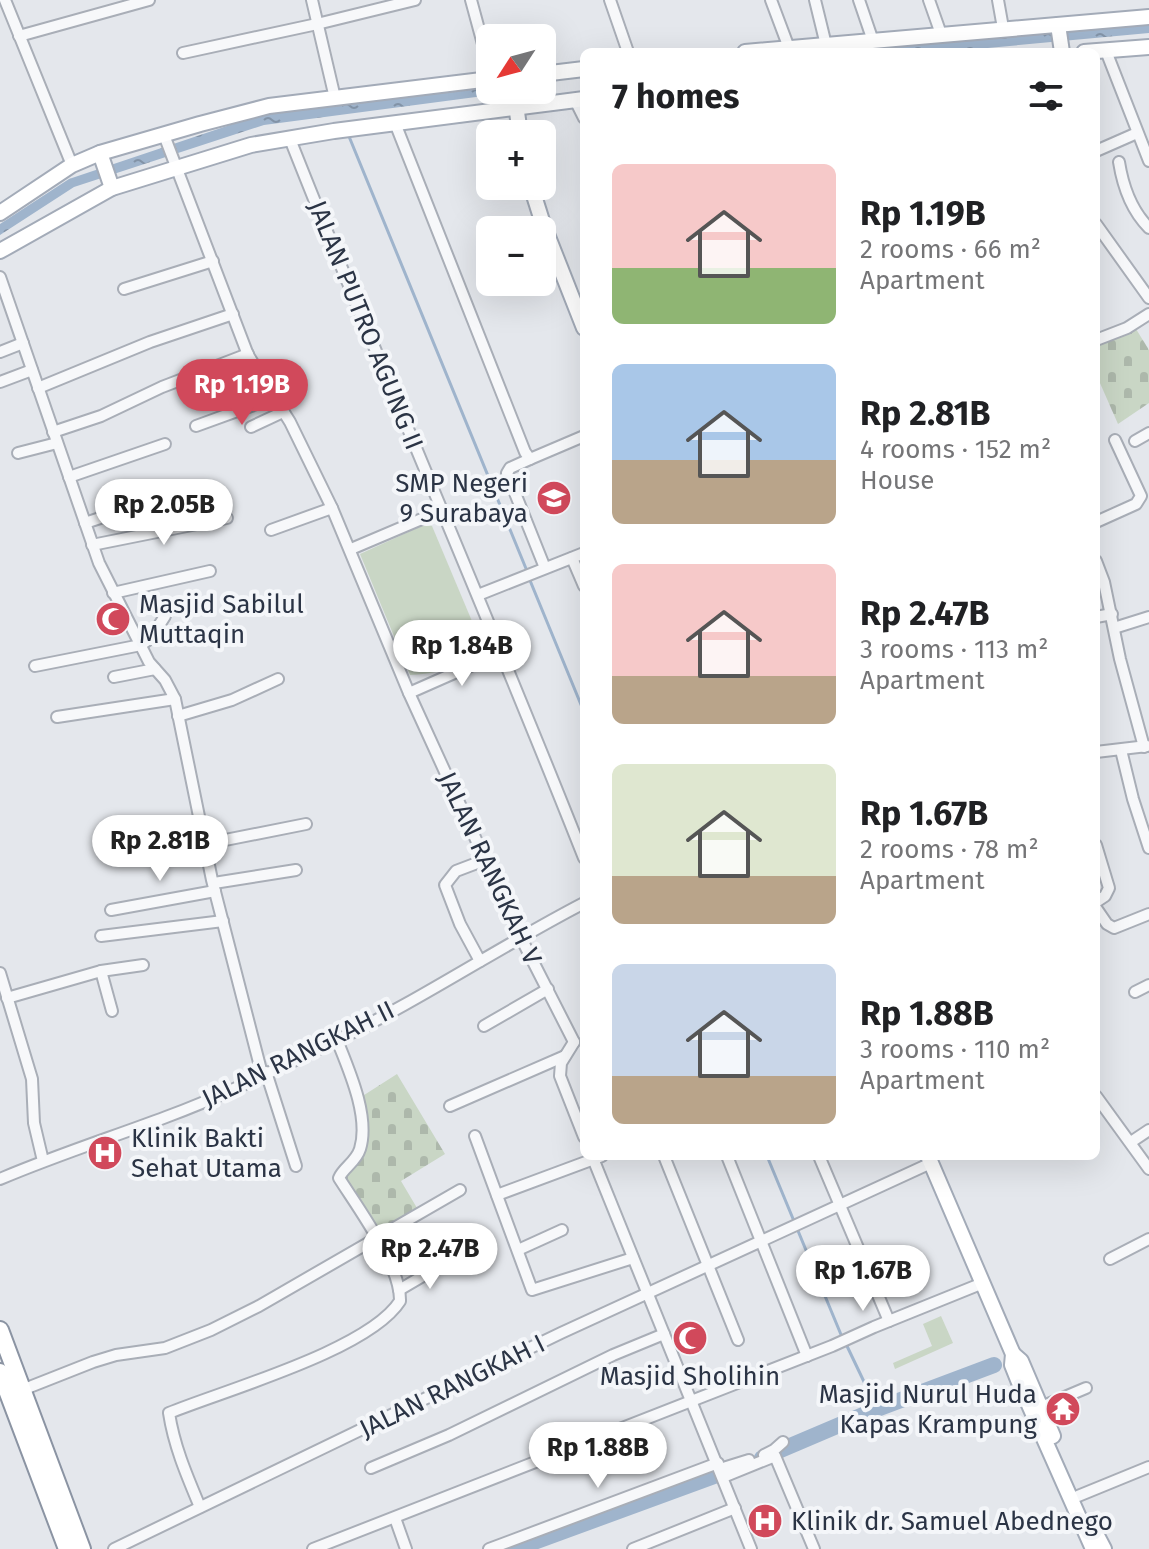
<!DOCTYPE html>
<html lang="en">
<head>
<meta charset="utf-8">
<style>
	body { margin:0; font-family:"Fira Sans",sans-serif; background:#f2f2f2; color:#202124; height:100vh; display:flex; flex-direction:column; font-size:30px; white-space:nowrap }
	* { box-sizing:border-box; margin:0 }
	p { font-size:26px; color:#757577 }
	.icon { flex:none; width:44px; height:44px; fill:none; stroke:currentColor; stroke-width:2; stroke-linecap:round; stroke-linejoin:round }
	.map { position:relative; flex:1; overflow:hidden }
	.sheet { position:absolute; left:580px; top:48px; width:520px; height:1112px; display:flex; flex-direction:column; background:#fff; border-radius:12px; box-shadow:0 8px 32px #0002 }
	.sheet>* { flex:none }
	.needle { width:52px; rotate:234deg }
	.controls { position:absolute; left:476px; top:24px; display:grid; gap:16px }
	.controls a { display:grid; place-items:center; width:80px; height:80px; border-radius:12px; background:#fff; box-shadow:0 8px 32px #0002; font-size:40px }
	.price { position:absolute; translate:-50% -68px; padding:0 18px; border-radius:28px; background:#fff; color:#222; font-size:26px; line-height:52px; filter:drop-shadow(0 2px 4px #0008) }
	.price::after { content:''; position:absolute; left:50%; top:48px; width:24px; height:18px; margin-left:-12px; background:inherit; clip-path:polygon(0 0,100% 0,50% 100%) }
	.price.on { background:#d1495b; color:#fff }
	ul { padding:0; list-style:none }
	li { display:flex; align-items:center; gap:24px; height:200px; padding:0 32px }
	li span { display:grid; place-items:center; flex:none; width:224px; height:160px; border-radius:12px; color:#555 }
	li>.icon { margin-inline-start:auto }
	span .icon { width:96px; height:96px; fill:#fffc; stroke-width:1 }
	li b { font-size:34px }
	h2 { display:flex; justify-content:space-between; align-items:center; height:96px; padding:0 32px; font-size:34px }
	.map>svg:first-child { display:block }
	.cemetery { fill:url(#cemetery-stones) }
	.pitch { fill:#c9d6c5 }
	.water { fill:url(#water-ripples) }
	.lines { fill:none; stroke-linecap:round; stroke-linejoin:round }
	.stream { stroke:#9fb4cc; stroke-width:3 }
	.river { stroke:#9fb4cc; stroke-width:16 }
	.minor-casing { stroke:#a9aeb7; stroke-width:14 }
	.major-casing { stroke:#a3abb8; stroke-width:18 }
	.highway-casing { stroke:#8b94a3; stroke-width:20 }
	.minor { stroke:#f7f8fa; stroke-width:10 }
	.major { stroke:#fff; stroke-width:14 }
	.highway { stroke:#fff; stroke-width:16 }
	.labels { text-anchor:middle; stroke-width:8; stroke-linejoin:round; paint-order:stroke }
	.street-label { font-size:26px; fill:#2b3445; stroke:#f4f6f9 }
	.poi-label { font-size:26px; fill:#2b3445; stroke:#f4f6f9; text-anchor:start }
</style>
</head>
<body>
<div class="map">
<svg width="1149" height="1549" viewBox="0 0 1149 1549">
	<defs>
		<pattern id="cemetery-stones" width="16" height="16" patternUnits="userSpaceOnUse" patternTransform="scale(2)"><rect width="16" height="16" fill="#c9d6c5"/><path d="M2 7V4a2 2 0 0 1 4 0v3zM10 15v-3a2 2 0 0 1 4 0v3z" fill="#adb8ab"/></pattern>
		<pattern id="water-ripples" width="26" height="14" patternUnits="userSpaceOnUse" patternTransform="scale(2)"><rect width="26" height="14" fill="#9fb4cc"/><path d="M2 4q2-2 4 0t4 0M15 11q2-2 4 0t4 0" fill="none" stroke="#8293a7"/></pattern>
	</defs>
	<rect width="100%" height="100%" fill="#e4e7ec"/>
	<g class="cemetery">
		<path d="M1136,329L1149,350V403L1118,424L1096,374V344Z"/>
		<path d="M397,1074L445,1154L401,1181L417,1208L378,1234L342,1177L356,1162L361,1097Z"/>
	</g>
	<g class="pitch">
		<path d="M426,524L432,526L482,645C467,667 436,674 410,675L360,554Z"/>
		<path d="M941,1316L953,1343L895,1369L893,1363L932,1346L923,1324Z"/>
	</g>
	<g class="water">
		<path d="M1132,25H1149V33L944,52H813Z"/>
		<path d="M490,85V90H528L264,125L74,187L0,235V224L69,179L263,114Z"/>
	</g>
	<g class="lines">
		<g class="stream">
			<path d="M348,134L527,571"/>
			<path d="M529,578L584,712"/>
			<path d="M767,1156L842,1337"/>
			<path d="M846,1344L877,1409"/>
		</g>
		<g class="river">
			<path d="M762,1458L877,1409L994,1365"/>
			<path d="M515,1549L736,1468"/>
		</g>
		<defs>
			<g id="minor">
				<path d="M5,0L72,165"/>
				<path d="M312,0L335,98"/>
				<path d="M471,0L490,70"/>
				<path d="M610,0L628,52"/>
				<path d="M771,0L789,48"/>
				<path d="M815,0L826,45"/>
				<path d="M859,0L873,41"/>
				<path d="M929,0L941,34"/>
				<path d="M998,0L1003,28"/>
				<path d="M19,36L149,0"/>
				<path d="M1106,51L1149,161"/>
				<path d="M183,53L317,24L415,0"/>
				<path d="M575,100L584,118"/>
				<path d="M395,123L525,452L530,459L584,436"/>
				<path d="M164,135L248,355L290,422L332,508L409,693L520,936L574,1042"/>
				<path d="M290,139C385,380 489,617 584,858"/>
				<path d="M1096,151L1137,133"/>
				<path d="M1119,162C1123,187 1131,210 1149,228"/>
				<path d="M1096,224L1149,298"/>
				<path d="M0,277L99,563L149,662L165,680L175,699L212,880L262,1074"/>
				<path d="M124,289L213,261"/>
				<path d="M1096,340L1127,328L1149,314"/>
				<path d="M0,352L23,343"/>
				<path d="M0,382L32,370"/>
				<path d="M38,388L150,342L233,314"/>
				<path d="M196,426L262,402L273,395"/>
				<path d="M251,427L283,412"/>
				<path d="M53,432L101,416L162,387L248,354"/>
				<path d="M1135,441L1149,433"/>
				<path d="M18,453L57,443"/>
				<path d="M530,459L510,468L507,473L545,568"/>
				<path d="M69,477L165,444"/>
				<path d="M1096,522L1136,504L1141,496L1115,440"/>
				<path d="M85,523L164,497"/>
				<path d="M271,530L332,508"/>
				<path d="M92,545L227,518"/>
				<path d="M351,549L443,510"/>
				<path d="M572,558L584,586"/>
				<path d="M1096,561L1104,582L1120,659L1144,747"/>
				<path d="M113,593L210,571"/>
				<path d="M478,595L584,553"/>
				<path d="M1096,617L1112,614"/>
				<path d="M1114,628L1149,617"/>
				<path d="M35,666L141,645L151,638L165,616"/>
				<path d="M114,677L155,669"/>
				<path d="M409,693L502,652"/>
				<path d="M178,716L232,700L278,679"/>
				<path d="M57,717L175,699"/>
				<path d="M1121,750L1133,799L1149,848"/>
				<path d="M1096,752L1147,746"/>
				<path d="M205,844L306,824"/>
				<path d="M1096,845L1109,888L1105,896L1096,902"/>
				<path d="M214,883L296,870"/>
				<path d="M1096,908L1107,924L1114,928L1149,914"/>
				<path d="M111,910L215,891"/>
				<path d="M101,936L223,921"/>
				<path d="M480,961L460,924L445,885L456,871L485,860"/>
				<path d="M101,971L112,1011"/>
				<path d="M0,973L32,1079L34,1123L43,1161"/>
				<path d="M1135,992L1149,985"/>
				<path d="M7,998L101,971L143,965"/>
				<path d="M484,1026L548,989"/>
				<path d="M574,1042L561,1063L560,1076L584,1137"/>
				<path d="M266,1072L296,1166"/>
				<path d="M1096,1096L1149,1169"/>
				<path d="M450,1106L565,1056"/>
				<path d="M475,1136L532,1290L633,1258"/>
				<path d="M1131,1142L1149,1130"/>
				<path d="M592,1156L751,1549"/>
				<path d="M664,1156L738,1340"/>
				<path d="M727,1156L807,1356"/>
				<path d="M819,1156L889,1321"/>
				<path d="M0,1179C54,1156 110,1138 166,1117C223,1096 279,1068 333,1042C419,1001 499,947 584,903"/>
				<path d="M497,1195L602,1156"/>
				<path d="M518,1250L562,1230"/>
				<path d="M1110,1259L1149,1239"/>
				<path d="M399,1290L445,1263"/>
				<path d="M22,1390L93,1362L116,1355L165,1348L211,1330L259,1306L460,1190"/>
				<path d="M1041,1407L1086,1388"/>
				<path d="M764,1455L774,1450L783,1442"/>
				<path d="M371,1468L449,1435L613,1355L664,1334"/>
				<path d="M720,1469L749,1460"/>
				<path d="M723,1477L775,1456L814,1549"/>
				<path d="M1078,1496L1149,1467"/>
				<path d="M200,1507C187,1476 174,1446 169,1413C225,1390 369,1350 400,1301C401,1266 358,1208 339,1178C343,1168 356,1162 360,1149C370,1117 349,1070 337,1040"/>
				<path d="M395,1518L406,1549"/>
				<path d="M114,1549L561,1333L931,1163"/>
				<path d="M313,1549L832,1346L874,1327L983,1283"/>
				<path d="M489,1549L718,1463"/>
				<path d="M633,1549L735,1508"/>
			</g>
			<g id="major">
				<path d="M1058,25L1062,52"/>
				<path d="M745,52L1149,17"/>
				<path d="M1084,52L1149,47"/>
				<path d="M542,74L584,69"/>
				<path d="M514,90L520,134"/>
				<path d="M100,153L112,188"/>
				<path d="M531,186L543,224L584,328"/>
				<path d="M0,213L72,165L100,153L200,124L269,106L490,79"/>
				<path d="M0,251L112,188L251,145L334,131L584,99"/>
				<path d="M928,1156L1013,1354L1012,1365L1018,1380L1093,1549"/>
				<path d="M1013,1354L1021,1361L1053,1436"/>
				<path d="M1093,1528L1104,1549"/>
			</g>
			<g id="highway">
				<path d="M0,1330L82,1549"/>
				<path d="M0,1372L67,1549"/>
			</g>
		</defs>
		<use href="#minor" class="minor-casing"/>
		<use href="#major" class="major-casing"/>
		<use href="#highway" class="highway-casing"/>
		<use href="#minor" class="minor"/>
		<use href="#major" class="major"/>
		<use href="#highway" class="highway"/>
	</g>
	<defs>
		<symbol id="school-disc" viewBox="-11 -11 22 22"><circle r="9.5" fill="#d1495b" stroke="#f4f6f9"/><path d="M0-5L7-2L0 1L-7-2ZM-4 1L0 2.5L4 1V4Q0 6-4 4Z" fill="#fff"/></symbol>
		<symbol id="mosque-disc" viewBox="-11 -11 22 22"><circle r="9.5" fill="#d1495b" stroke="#f4f6f9"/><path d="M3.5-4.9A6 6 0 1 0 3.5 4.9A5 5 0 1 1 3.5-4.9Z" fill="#fff"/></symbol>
		<symbol id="hospital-disc" viewBox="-11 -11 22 22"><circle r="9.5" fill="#d1495b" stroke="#f4f6f9"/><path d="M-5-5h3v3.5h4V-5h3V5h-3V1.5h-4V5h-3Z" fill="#fff"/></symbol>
		<symbol id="temple-disc" viewBox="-11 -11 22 22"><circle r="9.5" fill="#d1495b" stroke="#f4f6f9"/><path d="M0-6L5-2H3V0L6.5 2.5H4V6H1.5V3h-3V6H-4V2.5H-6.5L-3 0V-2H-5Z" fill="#fff"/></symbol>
	</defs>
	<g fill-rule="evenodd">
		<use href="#school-disc" x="534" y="478" width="40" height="40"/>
		<use href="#mosque-disc" x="93" y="599" width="40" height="40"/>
		<use href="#hospital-disc" x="85" y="1133" width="40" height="40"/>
		<use href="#mosque-disc" x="670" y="1318" width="40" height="40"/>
		<use href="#temple-disc" x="1043" y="1389" width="40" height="40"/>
		<use href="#hospital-disc" x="745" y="1501" width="40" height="40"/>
	</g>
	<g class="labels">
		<g class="street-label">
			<text transform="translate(366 325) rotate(68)" y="9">JALAN PUTRO AGUNG II</text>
			<text transform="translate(490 868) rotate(65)" y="9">JALAN RANGKAH V</text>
			<text transform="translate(298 1054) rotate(-26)" y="9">JALAN RANGKAH II</text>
			<text transform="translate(452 1386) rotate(-26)" y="9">JALAN RANGKAH I</text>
		</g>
		<g class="poi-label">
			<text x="528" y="492" text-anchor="end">SMP Negeri<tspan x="528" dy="30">9 Surabaya</tspan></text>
			<text x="139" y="613">Masjid Sabilul<tspan x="139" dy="30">Muttaqin</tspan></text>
			<text x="131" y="1147">Klinik Bakti<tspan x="131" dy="30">Sehat Utama</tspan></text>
			<text x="690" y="1385" text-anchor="middle">Masjid Sholihin</text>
			<text x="1037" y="1403" text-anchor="end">Masjid Nurul Huda<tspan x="1037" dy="30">Kapas Krampung</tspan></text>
			<text x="791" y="1530">Klinik dr. Samuel Abednego</text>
		</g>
	</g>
</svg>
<div class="controls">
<a><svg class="needle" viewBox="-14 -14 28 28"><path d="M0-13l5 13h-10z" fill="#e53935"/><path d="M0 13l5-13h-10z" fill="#757577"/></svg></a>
<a>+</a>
<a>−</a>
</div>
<b class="price on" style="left:242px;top:427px">Rp 1.19B</b>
<b class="price" style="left:164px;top:547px">Rp 2.05B</b>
<b class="price" style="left:462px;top:688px">Rp 1.84B</b>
<b class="price" style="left:160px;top:883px">Rp 2.81B</b>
<b class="price" style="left:430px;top:1291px">Rp 2.47B</b>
<b class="price" style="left:863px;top:1313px">Rp 1.67B</b>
<b class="price" style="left:598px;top:1490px">Rp 1.88B</b>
<section class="sheet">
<h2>7 homes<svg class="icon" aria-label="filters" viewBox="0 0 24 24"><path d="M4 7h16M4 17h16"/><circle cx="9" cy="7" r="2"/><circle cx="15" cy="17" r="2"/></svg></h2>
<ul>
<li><span style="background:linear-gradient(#f6c9c9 65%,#8fb573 0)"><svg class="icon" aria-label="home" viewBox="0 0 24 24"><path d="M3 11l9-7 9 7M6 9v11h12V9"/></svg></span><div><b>Rp 1.19B</b><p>2 rooms · 66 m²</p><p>Apartment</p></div></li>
<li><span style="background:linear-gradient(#a9c7e8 60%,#b9a48a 0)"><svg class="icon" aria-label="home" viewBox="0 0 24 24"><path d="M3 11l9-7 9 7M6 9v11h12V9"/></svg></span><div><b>Rp 2.81B</b><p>4 rooms · 152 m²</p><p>House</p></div></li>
<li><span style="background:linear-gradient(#f6c9c9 70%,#b9a48a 0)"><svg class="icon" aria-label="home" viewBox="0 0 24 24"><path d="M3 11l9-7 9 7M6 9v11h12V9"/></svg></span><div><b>Rp 2.47B</b><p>3 rooms · 113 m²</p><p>Apartment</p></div></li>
<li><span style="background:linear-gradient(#dfe7d0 70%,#b9a48a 0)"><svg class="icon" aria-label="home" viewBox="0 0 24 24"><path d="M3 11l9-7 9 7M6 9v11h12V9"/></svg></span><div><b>Rp 1.67B</b><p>2 rooms · 78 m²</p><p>Apartment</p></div></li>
<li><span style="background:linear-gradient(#c9d6e8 70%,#b9a48a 0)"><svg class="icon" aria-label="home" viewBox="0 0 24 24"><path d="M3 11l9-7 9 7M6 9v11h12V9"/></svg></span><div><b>Rp 1.88B</b><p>3 rooms · 110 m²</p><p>Apartment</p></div></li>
</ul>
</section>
</div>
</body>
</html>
